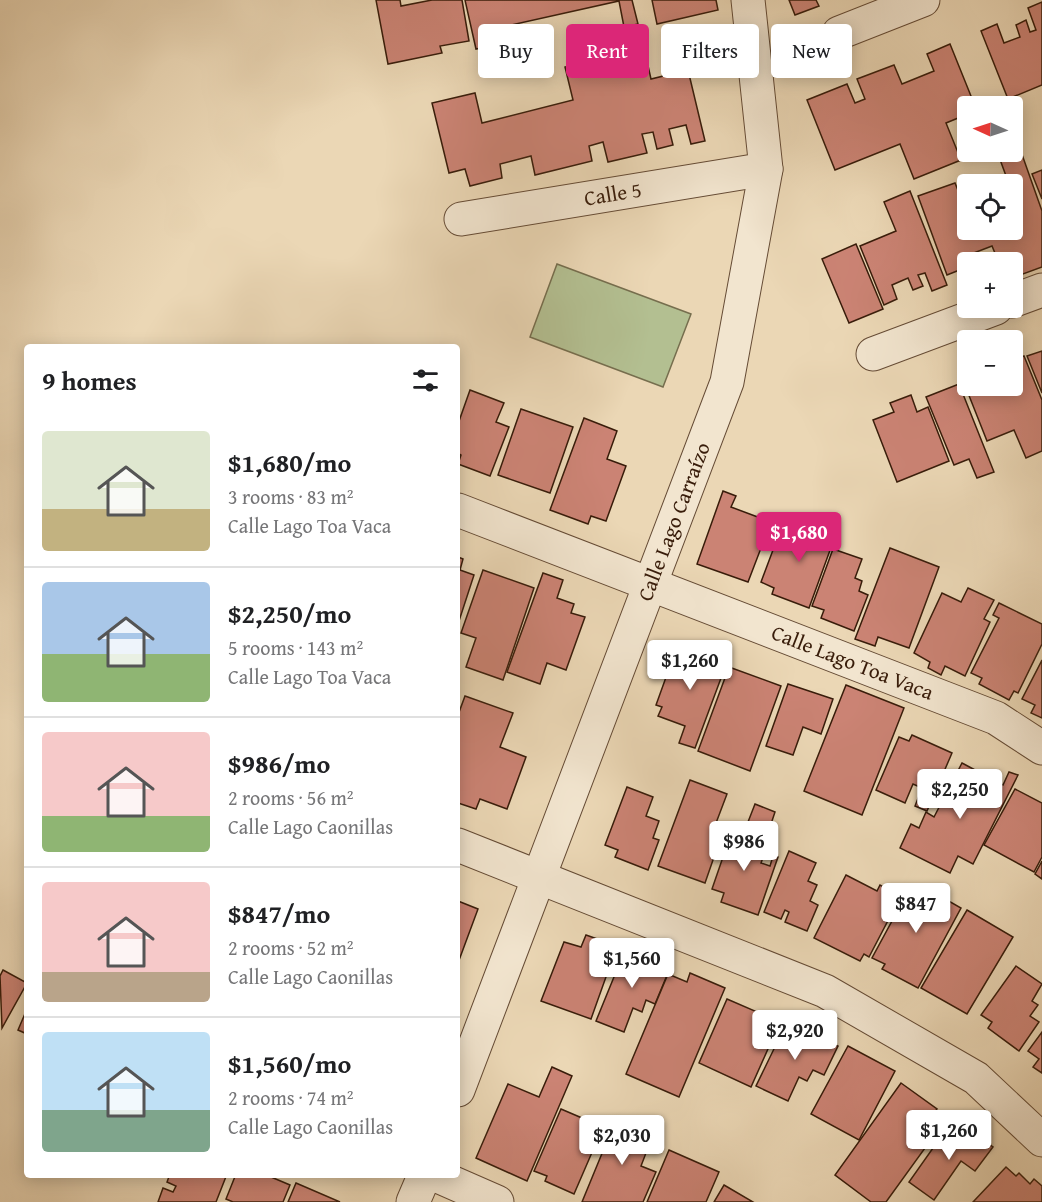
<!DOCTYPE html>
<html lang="en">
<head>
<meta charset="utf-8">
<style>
	body { margin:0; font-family:"Gentium Book Plus",serif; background:#f2f2f2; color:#202124; height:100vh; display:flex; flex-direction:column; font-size:22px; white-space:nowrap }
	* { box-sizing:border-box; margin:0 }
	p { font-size:20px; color:#757577 }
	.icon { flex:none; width:33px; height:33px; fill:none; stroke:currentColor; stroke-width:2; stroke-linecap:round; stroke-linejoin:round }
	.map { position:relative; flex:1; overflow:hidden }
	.details { position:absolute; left:24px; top:344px; width:436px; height:834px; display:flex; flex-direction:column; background:#fff; border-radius:6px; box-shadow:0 3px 15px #0003 }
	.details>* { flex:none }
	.hud { position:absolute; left:478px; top:24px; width:472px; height:54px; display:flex; gap:12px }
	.needle { width:39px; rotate:273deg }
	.controls { position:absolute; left:957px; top:96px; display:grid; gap:12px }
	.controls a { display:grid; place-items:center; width:66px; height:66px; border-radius:6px; background:#fff; box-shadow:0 3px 15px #0003; font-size:30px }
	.price { position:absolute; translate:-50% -51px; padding:0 14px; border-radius:6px; background:#fff; color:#222; font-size:20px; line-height:39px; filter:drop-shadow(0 2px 3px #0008) }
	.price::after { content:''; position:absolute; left:50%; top:36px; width:18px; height:14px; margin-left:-9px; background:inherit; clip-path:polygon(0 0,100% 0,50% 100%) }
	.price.current { background:#db2777; color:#fff }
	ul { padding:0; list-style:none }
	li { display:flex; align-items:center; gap:18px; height:150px; padding:0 18px }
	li+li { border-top:2px solid #e0e0e0 }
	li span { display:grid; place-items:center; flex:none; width:168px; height:120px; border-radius:6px; color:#555 }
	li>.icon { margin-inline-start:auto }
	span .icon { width:72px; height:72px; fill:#fffc; stroke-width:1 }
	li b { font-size:26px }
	h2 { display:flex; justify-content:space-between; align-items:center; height:72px; padding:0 18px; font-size:26px }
	.chip { padding:0 21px; border-radius:6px; background:#fff; box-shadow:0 3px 15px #0003; font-size:21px; line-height:54px }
	.chip.current { background:#db2777; color:#fff }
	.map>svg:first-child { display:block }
	.green { fill:#b3bf91; stroke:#766e4e; stroke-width:1.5 }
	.building { fill:#cb8374; stroke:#381c0a; stroke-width:1.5 }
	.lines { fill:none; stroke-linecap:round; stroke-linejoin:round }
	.minor-casing { stroke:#654b35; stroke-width:35 }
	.minor { stroke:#f2e5cf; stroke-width:33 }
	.labels { text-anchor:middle; stroke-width:6; stroke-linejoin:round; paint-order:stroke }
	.street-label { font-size:21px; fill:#381c0a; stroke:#f2e5cf }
</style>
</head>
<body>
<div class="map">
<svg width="1042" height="1202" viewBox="0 0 1042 1202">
	<rect width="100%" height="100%" fill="#ebd7b5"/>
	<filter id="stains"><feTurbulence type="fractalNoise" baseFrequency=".00333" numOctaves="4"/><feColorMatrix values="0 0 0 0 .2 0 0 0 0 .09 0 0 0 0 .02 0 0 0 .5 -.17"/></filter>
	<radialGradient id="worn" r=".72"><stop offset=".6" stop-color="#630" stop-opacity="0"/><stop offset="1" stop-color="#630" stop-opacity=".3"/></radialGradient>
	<path class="green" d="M557,264L691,314L663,387L530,337Z"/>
	<g class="building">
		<path d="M376,0H400L401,6L432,0H462L469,41L440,46L442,53L388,64Z"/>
		<path d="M465,0H632L638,24L624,27L619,1L511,25L514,41L476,49Z"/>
		<path d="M652,0H716L718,10L657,24Z"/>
		<path d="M789,0H816L819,6L795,15Z"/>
		<path d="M1042,2V85L1008,99L981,31L997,24L1004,43L1020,37L1016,25L1026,20L1030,32L1036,30L1028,8Z"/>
		<path d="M950,44L975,106H968V114L946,123L961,160L914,179L900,144L835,170L807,100L847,84L855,103L865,99L857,79L894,65L902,84L934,71L927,54Z"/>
		<path d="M644,48L651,79L688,70L705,141L691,144L686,125L669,129L673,145L657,149L653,132L642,134L647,153L608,162L603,142L589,146L592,161L535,175L531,156L500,164L502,178L470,186L465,169L449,173L432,103L475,93L482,123L573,100L565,67Z"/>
		<path d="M1019,146L1042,211V267L1012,278V262H986L997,258L992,246L958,259L962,269L947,275L918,196L955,183L964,205L968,204V230H1012V184H1009L998,154L1012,152V149Z"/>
		<path d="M1042,170V199L1032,174Z"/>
		<path d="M910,191L947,285L932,291L925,273L918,275L923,286L913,290L908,278L892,285L897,299L884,305L860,246L896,231L884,202Z"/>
		<path d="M856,244L883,309L849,323L822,259Z"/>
		<path d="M1042,351V393L1027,356Z"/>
		<path d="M1024,356L1042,400V451L1026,458L1014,430L987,441L968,393L988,386H1012V360Z"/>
		<path d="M959,384L994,472L977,478L969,459L954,465L926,397Z"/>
		<path d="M470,390L504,403L496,422L509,427L490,476L458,464L461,455L458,453V424Z"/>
		<path d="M911,395L917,412L928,407L949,461L897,482L873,420L894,412L890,403Z"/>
		<path d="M521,409L573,427L550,493L498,475Z"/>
		<path d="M584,418L617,431L607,459L626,466L606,521L591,516L588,524L550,510Z"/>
		<path d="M723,491L736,496L731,507L771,522L748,582L697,564Z"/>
		<path d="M813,522L837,531L809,608L772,594L774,588L761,582L782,526L807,536Z"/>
		<path d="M890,548L939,567L909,648L878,637L875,646L855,639Z"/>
		<path d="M833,549L862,559L855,578L862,581L859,591L868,595L854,631L821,618L824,610L812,606Z"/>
		<path d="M458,557L463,559L460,570L474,575L458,624Z"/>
		<path d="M483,570L534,588L503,680L466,667L476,638L461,633Z"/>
		<path d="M543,573L563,580L557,598L574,604L571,613L585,617L566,670L547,663L540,684L507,672Z"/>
		<path d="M968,588L994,600L984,619L990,622L965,676L945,666L941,675L928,668L930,662L914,653L942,593L961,602Z"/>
		<path d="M999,603L1042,624V644L1018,693L1014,691L1009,700L979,684L982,678L971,673L999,618L993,615Z"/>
		<path d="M678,644L727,662L695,748L679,743L685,726L658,716L662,707L656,705Z"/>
		<path d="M1042,660V718L1031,713L1035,705L1022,699Z"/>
		<path d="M729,667L781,686L750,771L698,751Z"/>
		<path d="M788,684L833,699L821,734L803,727L793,755L766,746Z"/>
		<path d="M846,685L904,708L862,815L804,791Z"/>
		<path d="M465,696L513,713L500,747L526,757L507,809L480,799L476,809L458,803V715Z"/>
		<path d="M912,735L952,753L927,811L915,806L922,788L913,784L905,803L876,790L899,737L909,741Z"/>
		<path d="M962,763L1003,785L1009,772L1018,775L973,864L958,856L950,873L900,848L911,824L919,828L926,812L934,817Z"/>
		<path d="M690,780L727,794L713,831L722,834L705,883L658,866Z"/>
		<path d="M627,787L653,797L646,816L659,821L653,838L659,840L648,870L615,857L618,850L605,845Z"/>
		<path d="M1015,789L1042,803V857L1034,872L984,845Z"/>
		<path d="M755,804L775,812L769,830L748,822Z"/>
		<path d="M733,828L769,841L761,863L770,866L773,856L778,857L758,915L721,902L724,893L712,889Z"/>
		<path d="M789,851L816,863L808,881L817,885L810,901L818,905L807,931L785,922L789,912L785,910L781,919L764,912Z"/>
		<path d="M1042,861V879L1035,874Z"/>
		<path d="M846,875L877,891L880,885L894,893L888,906L894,909L869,957L864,954L860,961L814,938Z"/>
		<path d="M919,884L961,908L918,988L882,969L885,964L872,958L899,908L894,905L904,885L915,891Z"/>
		<path d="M458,901L478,909L458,963Z"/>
		<path d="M967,910L1013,937L967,1014L921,988Z"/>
		<path d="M586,935L617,946L591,1019L541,1001L564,942L581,947Z"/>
		<path d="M625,950L670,968L655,1004L646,1000L642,1012L633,1008L624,1032L596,1021Z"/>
		<path d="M1016,966L1042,984L1032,1001L1038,1005L1030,1016L1039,1022L1019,1051L988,1028L992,1022L981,1015Z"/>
		<path d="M3,970L27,983L2,1028L0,976Z"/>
		<path d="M690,973L725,988L679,1097L626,1074L668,974L687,982Z"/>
		<path d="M727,999L780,1022L751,1087L699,1063Z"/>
		<path d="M27,1009V1034L18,1030Z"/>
		<path d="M787,1022L838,1046L824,1075L813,1070L807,1081L799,1077L788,1101L756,1086Z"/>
		<path d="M1042,1032V1073L1033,1067L1039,1059L1028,1051Z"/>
		<path d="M848,1046L895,1071L859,1140L811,1114Z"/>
		<path d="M552,1067L572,1076L527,1181L476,1158L508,1084L539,1097Z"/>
		<path d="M901,1083L937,1109L922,1129L933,1137L886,1202H871L835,1175Z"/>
		<path d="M561,1109L603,1127L574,1194L545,1181L547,1176L534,1171Z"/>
		<path d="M617,1117L654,1132L641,1166L656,1172L643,1202H582Z"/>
		<path d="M967,1129L993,1147L975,1171L961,1161L934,1200L909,1182L945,1131L952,1135L955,1130L963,1135Z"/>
		<path d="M669,1150L719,1172L706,1202H647Z"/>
		<path d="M1006,1167L1016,1176L1019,1173L1030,1184L1034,1179L1042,1186V1202H973Z"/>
		<path d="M170,1174H227L216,1202H158L163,1188L173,1192L176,1186L167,1182Z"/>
		<path d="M236,1174H264L290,1185L283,1202H233L226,1199Z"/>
		<path d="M296,1183L340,1202H288Z"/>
		<path d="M724,1185L753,1202H714Z"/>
	</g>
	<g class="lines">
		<defs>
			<g id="minor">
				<path d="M839,33L923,0"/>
				<path id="s1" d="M461,219L766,169"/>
				<path d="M1012,301L1042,290"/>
				<path d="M873,354L996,308"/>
				<path id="s2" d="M458,510L996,718L1042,748"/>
				<path d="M458,845L825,991L976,1078L1042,1140"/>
				<path id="s3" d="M458,1090L727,382L766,169L748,0"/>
				<path d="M433,1174L497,1202"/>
				<path d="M413,1202L425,1174"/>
			</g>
		</defs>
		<use href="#minor" class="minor-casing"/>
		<use href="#minor" class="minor"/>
	</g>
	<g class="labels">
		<g class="street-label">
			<text dy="7" stroke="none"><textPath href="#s1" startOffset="154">Calle 5</textPath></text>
			<text dy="7" stroke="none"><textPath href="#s3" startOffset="608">Calle Lago Carraízo</textPath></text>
			<text dy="7" stroke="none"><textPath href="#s2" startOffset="423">Calle Lago Toa Vaca</textPath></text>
		</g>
	</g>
	<rect width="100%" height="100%" filter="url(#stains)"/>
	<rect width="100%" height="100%" fill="url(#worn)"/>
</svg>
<div class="controls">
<a><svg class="needle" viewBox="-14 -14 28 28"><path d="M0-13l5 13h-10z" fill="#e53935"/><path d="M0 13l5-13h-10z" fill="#757577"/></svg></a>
<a><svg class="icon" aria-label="locate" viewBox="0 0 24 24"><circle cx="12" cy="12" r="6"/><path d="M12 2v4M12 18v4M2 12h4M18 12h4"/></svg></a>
<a>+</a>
<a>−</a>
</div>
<b class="price current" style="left:799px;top:563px">$1,680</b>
<b class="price" style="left:690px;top:691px">$1,260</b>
<b class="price" style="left:960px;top:820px">$2,250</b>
<b class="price" style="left:744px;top:872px">$986</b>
<b class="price" style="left:916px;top:934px">$847</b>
<b class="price" style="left:632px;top:989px">$1,560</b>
<b class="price" style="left:795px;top:1061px">$2,920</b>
<b class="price" style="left:949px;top:1161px">$1,260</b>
<b class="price" style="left:622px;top:1166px">$2,030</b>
<div class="hud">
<a class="chip">Buy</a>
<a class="chip current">Rent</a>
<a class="chip">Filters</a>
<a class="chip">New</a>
</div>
<section class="details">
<h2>9 homes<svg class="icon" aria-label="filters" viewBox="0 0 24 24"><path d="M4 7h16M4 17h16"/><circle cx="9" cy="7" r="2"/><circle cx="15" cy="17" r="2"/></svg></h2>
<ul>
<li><span style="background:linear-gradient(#dfe7d0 65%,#c2b280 0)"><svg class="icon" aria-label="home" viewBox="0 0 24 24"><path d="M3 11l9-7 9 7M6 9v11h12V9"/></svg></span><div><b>$1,680/mo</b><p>3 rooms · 83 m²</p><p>Calle Lago Toa Vaca</p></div></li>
<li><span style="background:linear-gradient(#a9c7e8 60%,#8fb573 0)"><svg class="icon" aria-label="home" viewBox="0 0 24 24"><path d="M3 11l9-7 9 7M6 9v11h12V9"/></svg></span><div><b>$2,250/mo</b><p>5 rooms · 143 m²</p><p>Calle Lago Toa Vaca</p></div></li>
<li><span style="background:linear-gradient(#f6c9c9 70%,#8fb573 0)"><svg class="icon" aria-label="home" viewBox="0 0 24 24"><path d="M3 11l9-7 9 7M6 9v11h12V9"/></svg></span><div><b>$986/mo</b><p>2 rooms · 56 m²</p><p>Calle Lago Caonillas</p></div></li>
<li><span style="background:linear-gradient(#f6c9c9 75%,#b9a48a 0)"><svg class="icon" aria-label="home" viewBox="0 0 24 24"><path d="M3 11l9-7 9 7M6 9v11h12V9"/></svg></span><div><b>$847/mo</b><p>2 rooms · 52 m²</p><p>Calle Lago Caonillas</p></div></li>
<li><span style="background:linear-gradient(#bfe0f5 65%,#7fa58c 0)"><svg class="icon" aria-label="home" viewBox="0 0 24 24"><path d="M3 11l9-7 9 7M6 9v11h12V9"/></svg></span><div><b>$1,560/mo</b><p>2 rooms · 74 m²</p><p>Calle Lago Caonillas</p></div></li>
</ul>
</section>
</div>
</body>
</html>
